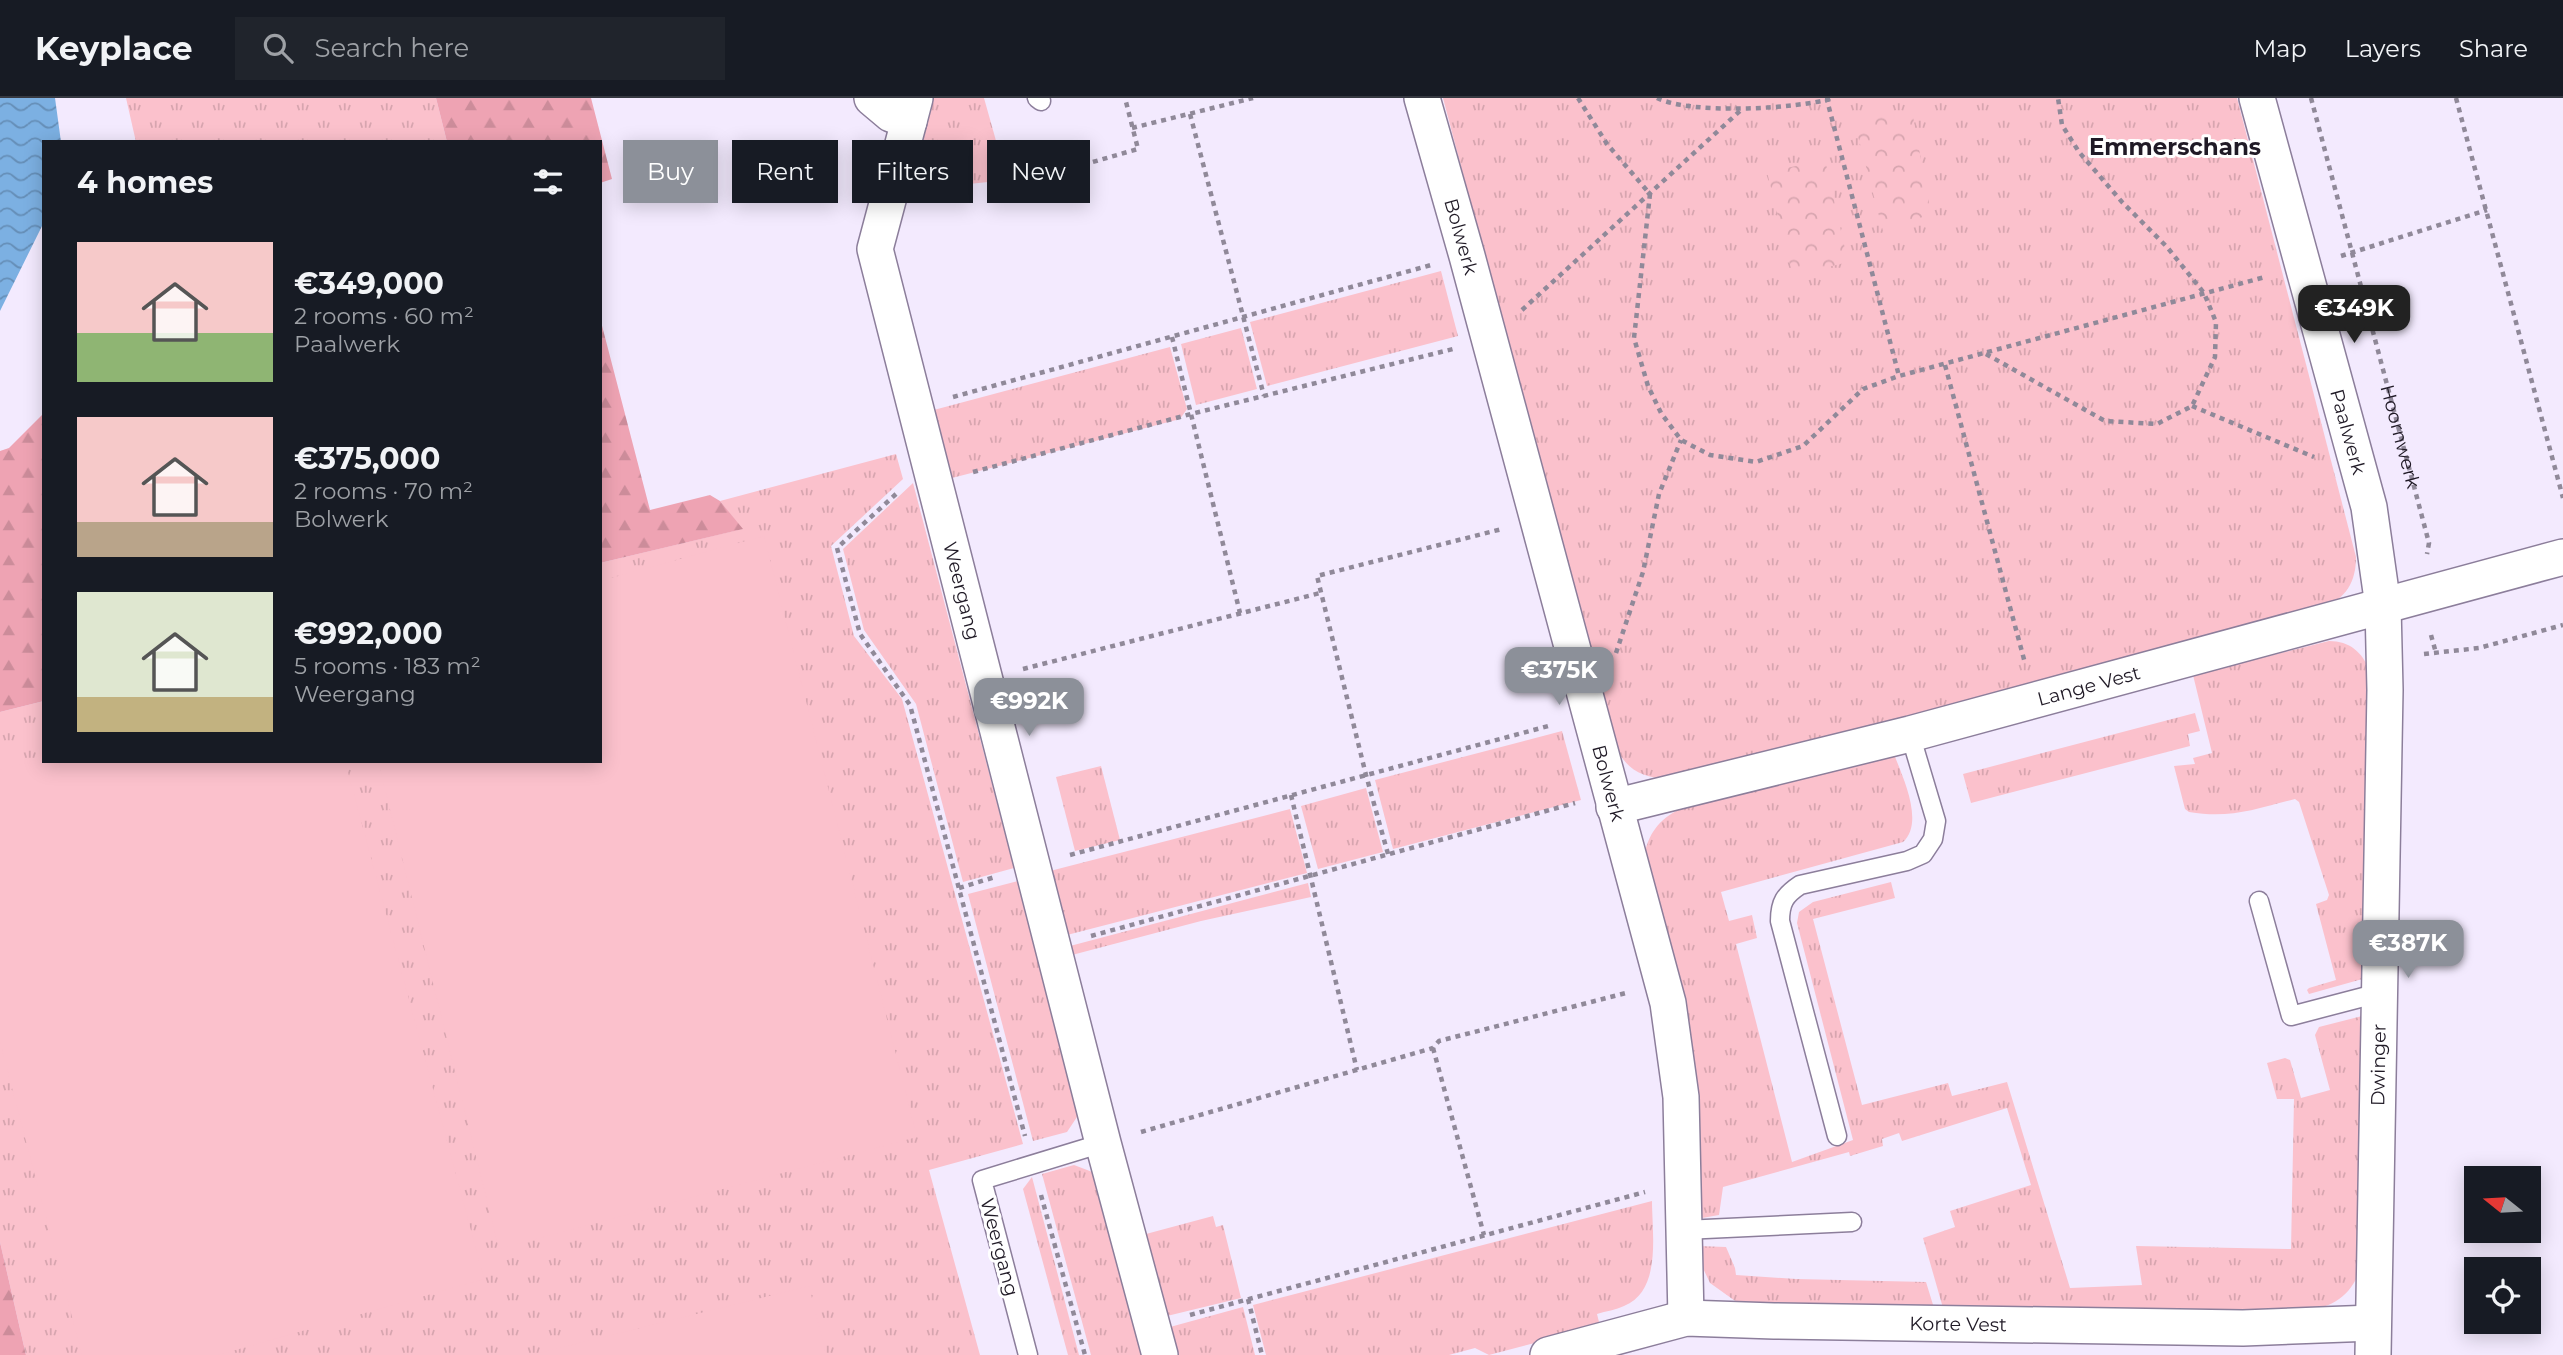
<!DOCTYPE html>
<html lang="en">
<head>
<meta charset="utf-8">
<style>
	body { margin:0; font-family:Montserrat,sans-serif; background:#20242c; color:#f1f3f6; height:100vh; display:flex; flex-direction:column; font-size:26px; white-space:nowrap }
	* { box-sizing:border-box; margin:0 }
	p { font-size:23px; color:#9ea1a6 }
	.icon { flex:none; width:38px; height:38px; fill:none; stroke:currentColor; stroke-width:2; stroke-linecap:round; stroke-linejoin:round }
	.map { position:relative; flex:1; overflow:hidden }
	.panel { position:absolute; left:42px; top:42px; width:560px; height:623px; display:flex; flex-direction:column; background:#171b24; border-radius:0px; box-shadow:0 4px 18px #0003 }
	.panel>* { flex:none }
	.banner { position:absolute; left:623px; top:42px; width:665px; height:63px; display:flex; gap:14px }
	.needle { width:46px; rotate:288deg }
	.buttons { position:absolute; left:2464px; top:1068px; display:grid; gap:14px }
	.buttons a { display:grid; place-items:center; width:77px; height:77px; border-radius:0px; background:#171b24; box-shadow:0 4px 18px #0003; font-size:35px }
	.price { position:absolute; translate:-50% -60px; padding:0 16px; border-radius:14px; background:#8c9099; color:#fff; font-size:23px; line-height:46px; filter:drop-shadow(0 2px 4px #0008) }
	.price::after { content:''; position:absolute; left:50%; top:42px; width:21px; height:16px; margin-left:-10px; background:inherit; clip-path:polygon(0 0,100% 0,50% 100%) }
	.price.selected { background:#222; color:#fff }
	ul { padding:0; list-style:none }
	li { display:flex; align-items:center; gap:21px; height:175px; padding:0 35px }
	li span { display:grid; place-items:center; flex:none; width:196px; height:140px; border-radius:0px; color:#555 }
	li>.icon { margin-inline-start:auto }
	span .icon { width:84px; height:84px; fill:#fffc; stroke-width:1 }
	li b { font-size:30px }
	h2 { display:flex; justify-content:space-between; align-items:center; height:84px; padding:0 35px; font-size:30px }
	.tag { padding:0 24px; border-radius:0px; background:#171b24; box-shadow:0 4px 18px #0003; font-size:24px; line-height:63px }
	.tag.selected { background:#8c9099; color:#fff }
	header { display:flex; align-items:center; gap:42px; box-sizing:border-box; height:98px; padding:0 35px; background:#171b24; border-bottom:2px solid #363941 }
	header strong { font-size:33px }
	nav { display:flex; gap:38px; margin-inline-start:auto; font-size:24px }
	.search { width:490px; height:63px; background:#20242c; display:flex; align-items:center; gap:18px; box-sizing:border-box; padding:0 24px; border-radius:0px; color:#9ea1a6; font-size:26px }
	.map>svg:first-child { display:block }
	.grass { fill:url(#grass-tufts) }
	.forest { fill:url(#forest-firs) }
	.park { fill:url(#park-crowns) }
	.pitch { fill:#fbc1cc }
	.water { fill:url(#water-waves) }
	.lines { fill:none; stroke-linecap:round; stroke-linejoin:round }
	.service-casing { stroke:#8c7e9b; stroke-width:21 }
	.minor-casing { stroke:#8c7e9b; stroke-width:38 }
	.path { stroke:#908999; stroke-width:4.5; stroke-dasharray:5 5; stroke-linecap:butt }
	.service { stroke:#fff; stroke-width:18 }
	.minor { stroke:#fff; stroke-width:35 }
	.labels { text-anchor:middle; stroke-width:6; stroke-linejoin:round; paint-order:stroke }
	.street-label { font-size:19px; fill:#201a26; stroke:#fff }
	.quarter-label { font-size:23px; font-weight:bold; fill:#201a26; stroke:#fff }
</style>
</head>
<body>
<header>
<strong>Keyplace</strong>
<div class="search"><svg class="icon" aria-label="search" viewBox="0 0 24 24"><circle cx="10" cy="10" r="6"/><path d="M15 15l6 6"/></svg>Search here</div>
<nav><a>Map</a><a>Layers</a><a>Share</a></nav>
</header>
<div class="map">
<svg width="2563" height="1257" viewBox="0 0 2563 1257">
	<defs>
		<pattern id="grass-tufts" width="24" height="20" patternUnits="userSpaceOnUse" patternTransform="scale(1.75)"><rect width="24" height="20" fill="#fbc1cc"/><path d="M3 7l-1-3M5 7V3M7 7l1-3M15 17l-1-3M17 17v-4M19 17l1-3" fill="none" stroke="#d7a5af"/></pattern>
		<pattern id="forest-firs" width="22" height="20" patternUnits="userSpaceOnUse" patternTransform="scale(1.75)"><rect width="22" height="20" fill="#eea3b3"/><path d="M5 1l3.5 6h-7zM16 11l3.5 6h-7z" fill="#cc8c9a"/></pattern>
		<pattern id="park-crowns" width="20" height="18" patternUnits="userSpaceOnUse" patternTransform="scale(1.75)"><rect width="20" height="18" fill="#fbc1cc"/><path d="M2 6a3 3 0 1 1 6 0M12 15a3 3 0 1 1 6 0" fill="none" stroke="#d7a5af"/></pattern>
		<pattern id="water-waves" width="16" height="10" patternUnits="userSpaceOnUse" patternTransform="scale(1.75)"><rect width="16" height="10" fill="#7cb0e2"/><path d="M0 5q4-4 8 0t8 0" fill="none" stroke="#658eb7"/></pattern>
	</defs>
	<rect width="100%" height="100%" fill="#f3eafe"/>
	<g class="grass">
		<path d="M126,0H436L447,44H136Z"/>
		<path d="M933,0H984L1007,82L912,92Z"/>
		<path d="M1443,0H2237L2356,459C2356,484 2346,500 2323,510L1669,681C1639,680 1625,670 1612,643Z"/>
		<path d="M1441,173L1458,238L1267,288L1250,224Z"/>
		<path d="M1241,230L1257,291L1196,307L1181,246Z"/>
		<path d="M1170,249L1187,311L1180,321L948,381L930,313Z"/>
		<path d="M896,356L903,381L831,448L854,538L902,601L1023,1046L929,1072L980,1257H26L0,1144V614L44,603V663H600V465L742,431L720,403Z"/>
		<path d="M913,385L1014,770L963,784L916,606L864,532L843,451Z"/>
		<path d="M2329,543C2350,543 2362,554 2370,573L2366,880L2309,896L2307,892L2309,890L2336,882L2316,806L2327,802L2329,797L2299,704L2295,701C2256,711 2230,721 2189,714L2185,711L2174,668L2195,666L2193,660L2212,655L2193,577Z"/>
		<path d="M2195,615L2200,633L2188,636L2190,648L1971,705L1963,676Z"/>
		<path d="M1562,633L1581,702L1393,751L1375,682Z"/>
		<path d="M1894,656C1902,678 1925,724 1903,744L1721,794L1729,823L1752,817L1757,840L1736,846L1792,1064L1853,1042L1797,825L1799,814L1813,804L1891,784L1895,800L1813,821L1862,1007L1948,985L1952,998L2007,984L2070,1190L2142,1187L2136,1148L2291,1151L2294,1001H2277L2267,965L2285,960L2290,962L2301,1000L2330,992L2315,937L2319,929L2366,917L2358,1177C2347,1202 2328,1210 2303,1213L1943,1210L1923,1140L1955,1129L1950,1113L2031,1087L2007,1010L1902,1043L1899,1035L1882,1041L1883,1048L1850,1058L1849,1054L1723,1089L1719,1117L1702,1120L1697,1119L1644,759C1648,736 1659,721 1680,711Z"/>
		<path d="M1101,668L1120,742L1075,753L1056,679Z"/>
		<path d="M1366,690L1383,754L1318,771L1301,708Z"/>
		<path d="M1290,711L1307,775L1067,837L1050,773Z"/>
		<path d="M1018,783L1079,1016L1067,1034L1033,1043L968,796Z"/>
		<path d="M1308,785L1311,799L1201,823L1072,857L1070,848Z"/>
		<path d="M1074,1067L1095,1075L1142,1257H1091L1042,1076Z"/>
		<path d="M1032,1079L1079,1257H1068L1023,1091Z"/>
		<path d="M1652,1103C1652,1135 1662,1193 1624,1208C1616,1212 1606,1213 1597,1216L1600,1228L1489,1257L1475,1250L1449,1257H1266L1253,1207Z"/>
		<path d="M1213,1118L1216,1129L1223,1127L1241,1200L1167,1218L1146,1136Z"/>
		<path d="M1698,1148L1726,1149L1735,1170L1736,1177L1796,1181L1926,1184L1934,1210L1738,1205L1710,1185L1701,1166Z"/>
		<path d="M1243,1209L1255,1257H1177L1170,1229Z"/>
	</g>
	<g class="forest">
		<path d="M436,0H591L612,81L600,85V44H447Z"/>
		<path d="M600,220L650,412L710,397L720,403L743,431L600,465Z"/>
		<path d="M44,315V603L0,614V353L9,350Z"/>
		<path d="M0,1144L26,1257H0Z"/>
	</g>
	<g class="park">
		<path d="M1912,13L1931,116L1883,133L1854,23Z"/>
		<path d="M1825,62L1848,164L1793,178L1767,74Z"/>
	</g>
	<g class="pitch">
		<path d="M764,438L917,1039L499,1151L378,663H600V483Z"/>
		<path d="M44,660V663H345L484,1181L218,1257H82L0,944V672Z"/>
		<path d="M809,1188L826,1257H531Z"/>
	</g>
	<path class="water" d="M0,0H55L61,44H44V124L0,213Z"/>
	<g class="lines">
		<defs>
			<g id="service">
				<path d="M1037,0L1041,3"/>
				<path d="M2259,803L2291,918L2379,895"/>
				<path d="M1837,1038L1780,823C1780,804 1785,797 1800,787L1907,763L1923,756L1933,741L1936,723L1910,636"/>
				<path d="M1684,1132L1852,1124"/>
				<path d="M1028,1257L982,1082L1103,1045"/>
			</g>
			<g id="minor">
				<path d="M872,0L891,16L909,23L915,0"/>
				<path id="s2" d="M1422,0L1467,158L1668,905L1681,999L1686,1220"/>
				<path id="s3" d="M2257,0L2369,409L2383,508L2385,592L2373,1257"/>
				<path id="s4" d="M909,23L875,151L1103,1045L1160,1257"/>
				<path id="s5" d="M1614,709L1910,636L2563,459"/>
				<path id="s6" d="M1548,1257L1686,1220L1774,1223L2243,1230L2373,1225"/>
			</g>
		</defs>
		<use href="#service" class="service-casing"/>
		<use href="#minor" class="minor-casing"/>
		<g class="path">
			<path d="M1578,0L1607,46L1650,96L1634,240L1648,288L1661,315L1681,342L1710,357L1756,364L1803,348L1863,291L1899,278L2265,179"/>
			<path d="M1657,0C1692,17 1796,11 1834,0"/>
			<path d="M1829,0L1827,2L1899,278"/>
			<path id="s1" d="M2311,0L2429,445L2427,456"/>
			<path d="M2456,0L2563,400"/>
			<path d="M1190,16L1264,298"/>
			<path d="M1132,30L1253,0"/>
			<path d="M1016,86L1138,51L1125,0"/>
			<path d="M2341,158L2487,112"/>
			<path d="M1522,212L1741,12"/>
			<path d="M1172,239L1240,515"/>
			<path d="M1986,256L2105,323L2157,326L2192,308L2215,259L2216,224L2204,195L2167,149L2122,104L2079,54L2062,27L2058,0"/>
			<path d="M1945,267L2025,565"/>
			<path d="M953,299L1431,167"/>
			<path d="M2192,308L2314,359"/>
			<path d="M973,374L1191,316L1453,251"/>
			<path d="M896,396L837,450L860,536L910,607L1025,1038"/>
			<path d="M2431,537L2436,555"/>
			<path d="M1616,555L1643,474L1659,396L1681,342"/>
			<path d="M2424,556L2479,550L2563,527"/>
			<path d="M1023,571L1320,495"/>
			<path d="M1291,697L1357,972"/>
			<path d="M1388,756L1366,677L1317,478L1502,431"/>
			<path d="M1070,757L1552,627"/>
			<path d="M959,790L995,779"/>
			<path d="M1091,838L1575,705"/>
			<path d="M1433,950L1484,1137"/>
			<path d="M1141,1034L1433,950L1439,943L1626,895"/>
			<path d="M1041,1097L1085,1257"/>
			<path d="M1248,1201L1262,1257"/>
			<path d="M1190,1217L1645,1094"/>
		</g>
		<use href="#service" class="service"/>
		<use href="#minor" class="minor"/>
	</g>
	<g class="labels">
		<g class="street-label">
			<text dy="7" stroke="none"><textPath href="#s2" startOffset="144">Bolwerk</textPath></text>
			<text dy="7" stroke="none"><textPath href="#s3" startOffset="346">Paalwerk</textPath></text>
			<text dy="7" stroke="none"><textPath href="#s1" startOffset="350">Hoornwerk</textPath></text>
			<text dy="7" stroke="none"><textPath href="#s4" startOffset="485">Weergang</textPath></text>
			<text dy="7" stroke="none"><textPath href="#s5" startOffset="490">Lange Vest</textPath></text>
			<text dy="7" stroke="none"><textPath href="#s2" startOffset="710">Bolwerk</textPath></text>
			<text transform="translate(2378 967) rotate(-89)" y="7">Dwinger</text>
			<text transform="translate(1000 1149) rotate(75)" y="7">Weergang</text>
			<text dy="7" stroke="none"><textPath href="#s6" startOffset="415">Korte Vest</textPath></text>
		</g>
		<g class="quarter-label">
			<text x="2175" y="57">Emmerschans</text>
		</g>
	</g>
</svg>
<div class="buttons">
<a><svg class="needle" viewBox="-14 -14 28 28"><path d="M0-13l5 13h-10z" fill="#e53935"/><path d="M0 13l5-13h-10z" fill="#9ea1a6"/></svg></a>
<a><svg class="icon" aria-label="locate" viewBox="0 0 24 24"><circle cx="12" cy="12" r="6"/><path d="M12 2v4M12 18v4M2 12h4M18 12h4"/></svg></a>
</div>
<b class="price selected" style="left:2354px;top:247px">€349K</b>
<b class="price" style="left:1559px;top:609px">€375K</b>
<b class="price" style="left:1029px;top:640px">€992K</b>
<b class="price" style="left:2408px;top:882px">€387K</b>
<div class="banner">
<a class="tag selected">Buy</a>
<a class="tag">Rent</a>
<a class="tag">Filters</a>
<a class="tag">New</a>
</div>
<section class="panel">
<h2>4 homes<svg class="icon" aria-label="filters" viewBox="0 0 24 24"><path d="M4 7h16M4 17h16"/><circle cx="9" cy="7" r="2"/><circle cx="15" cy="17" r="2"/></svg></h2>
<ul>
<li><span style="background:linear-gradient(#f6c9c9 65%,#8fb573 0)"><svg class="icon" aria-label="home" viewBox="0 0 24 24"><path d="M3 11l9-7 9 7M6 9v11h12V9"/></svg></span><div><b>€349,000</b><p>2 rooms · 60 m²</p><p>Paalwerk</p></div></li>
<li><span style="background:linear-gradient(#f6c9c9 75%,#b9a48a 0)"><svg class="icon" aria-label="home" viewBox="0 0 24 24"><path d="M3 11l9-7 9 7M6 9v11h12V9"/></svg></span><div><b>€375,000</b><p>2 rooms · 70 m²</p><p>Bolwerk</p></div></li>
<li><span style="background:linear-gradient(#dfe7d0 75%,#c2b280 0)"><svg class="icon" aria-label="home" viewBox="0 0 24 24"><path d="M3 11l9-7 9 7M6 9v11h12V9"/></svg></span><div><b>€992,000</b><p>5 rooms · 183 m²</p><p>Weergang</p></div></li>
</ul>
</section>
</div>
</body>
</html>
